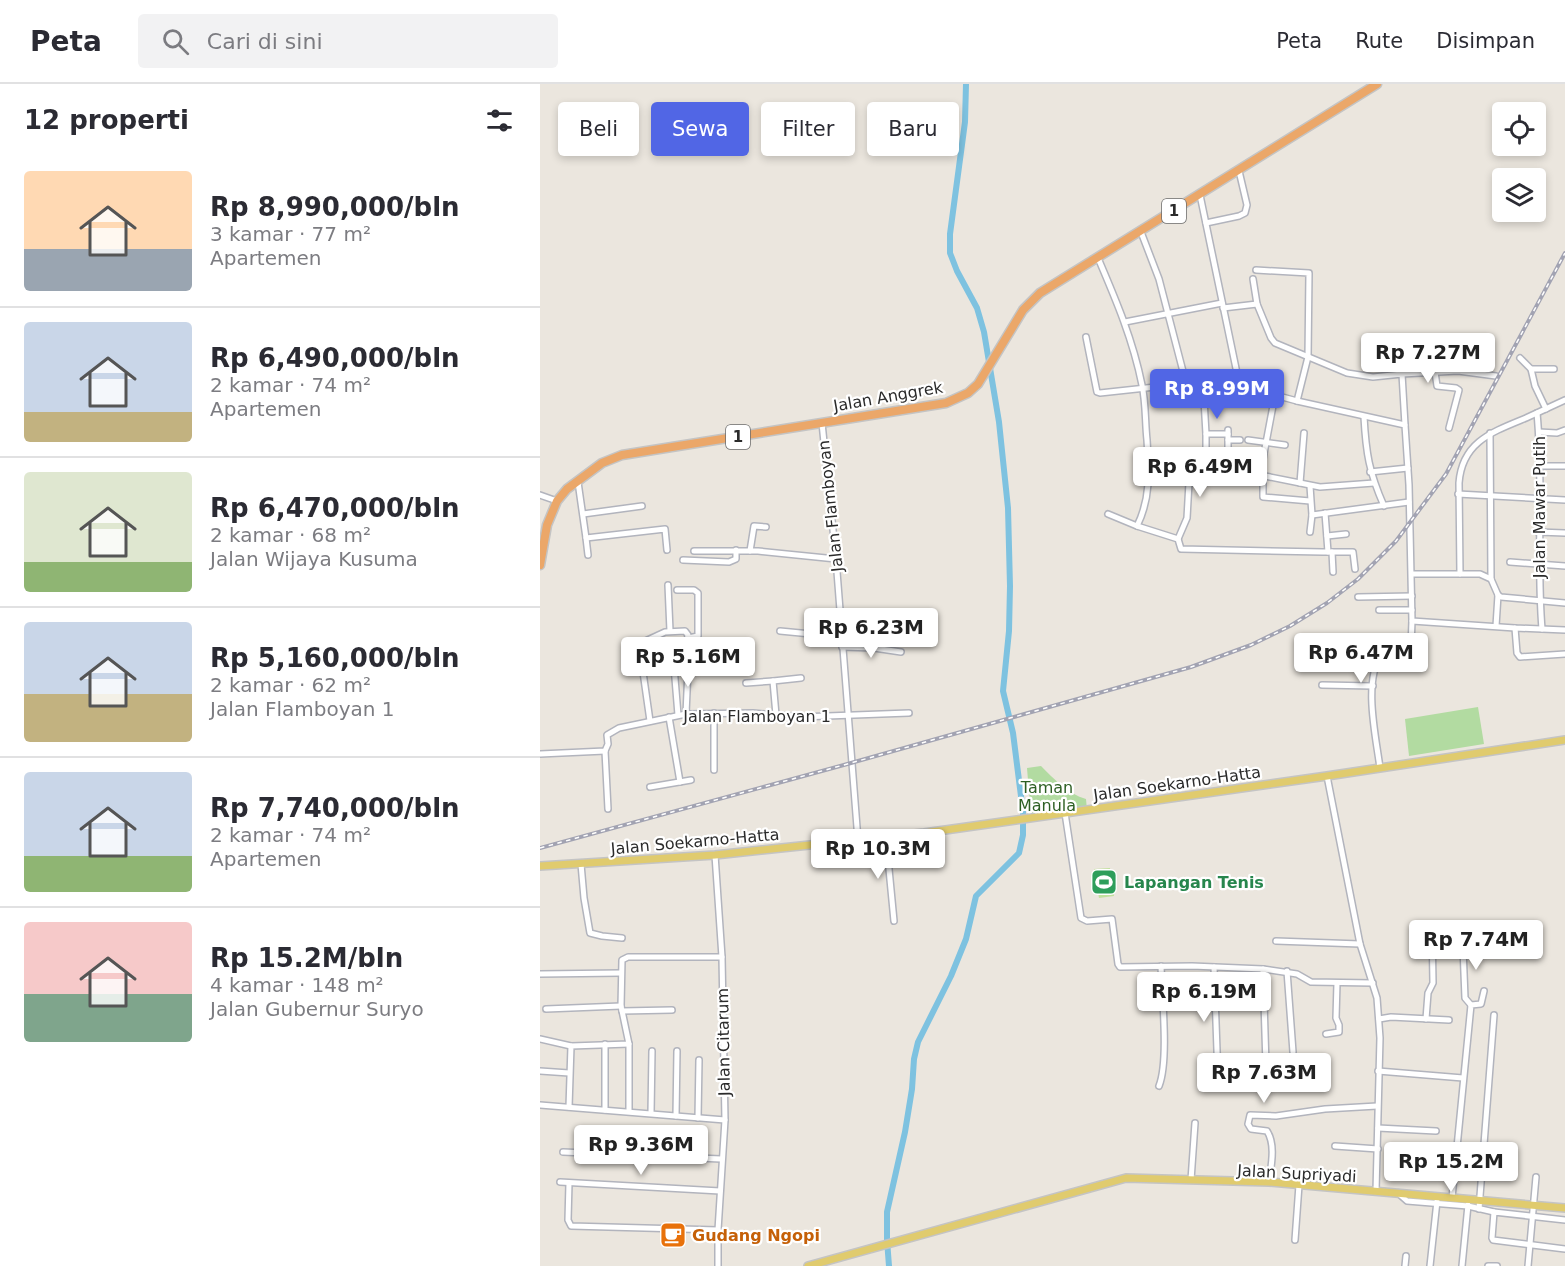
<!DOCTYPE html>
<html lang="id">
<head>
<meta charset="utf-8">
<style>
	body { margin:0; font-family:"DejaVu Sans",sans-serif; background:#f2f2f3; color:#2b2b33; height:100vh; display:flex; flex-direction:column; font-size:22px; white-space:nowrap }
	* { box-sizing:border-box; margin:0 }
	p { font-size:20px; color:#7c7c81 }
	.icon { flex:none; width:33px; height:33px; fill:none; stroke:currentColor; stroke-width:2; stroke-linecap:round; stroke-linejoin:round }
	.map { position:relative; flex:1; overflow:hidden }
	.panel { display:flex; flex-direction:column; background:#fff; width:540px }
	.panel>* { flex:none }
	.hud { position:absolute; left:18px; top:18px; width:570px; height:54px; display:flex; gap:12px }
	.tools { position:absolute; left:952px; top:18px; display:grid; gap:12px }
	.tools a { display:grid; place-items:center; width:54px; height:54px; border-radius:6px; background:#fff; box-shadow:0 3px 9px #0003; font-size:30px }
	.price { position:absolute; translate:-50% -51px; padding:0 14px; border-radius:6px; background:#fff; color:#222; font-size:20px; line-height:39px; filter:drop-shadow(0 2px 3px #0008) }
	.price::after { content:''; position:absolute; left:50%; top:36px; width:18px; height:14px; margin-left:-9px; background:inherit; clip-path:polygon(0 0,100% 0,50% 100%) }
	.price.current { background:#5166e5; color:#fff }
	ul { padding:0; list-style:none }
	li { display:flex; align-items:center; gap:18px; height:150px; padding:0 24px }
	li+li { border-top:2px solid #e1e1e2 }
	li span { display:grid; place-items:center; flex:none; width:168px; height:120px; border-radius:6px; color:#555 }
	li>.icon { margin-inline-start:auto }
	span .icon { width:72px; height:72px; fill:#fffc; stroke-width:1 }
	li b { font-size:26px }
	h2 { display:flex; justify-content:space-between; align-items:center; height:72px; padding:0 24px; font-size:26px }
	.chip { padding:0 21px; border-radius:6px; background:#fff; box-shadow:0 3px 9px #0003; font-size:21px; line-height:54px }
	.chip.current { background:#5166e5; color:#fff }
	header { display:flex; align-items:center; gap:36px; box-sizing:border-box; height:84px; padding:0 30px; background:#fff; border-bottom:2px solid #e1e1e2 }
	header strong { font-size:28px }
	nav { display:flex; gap:33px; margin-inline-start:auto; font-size:21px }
	.search { width:420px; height:54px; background:#f2f2f3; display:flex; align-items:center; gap:15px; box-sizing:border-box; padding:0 21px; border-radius:6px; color:#7c7c81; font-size:22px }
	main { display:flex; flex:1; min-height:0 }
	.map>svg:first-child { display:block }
	.green { fill:#b2dba1 }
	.pitch { fill:#c2e19e }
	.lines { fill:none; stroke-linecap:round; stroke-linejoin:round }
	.canal { stroke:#7ec2e0; stroke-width:6 }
	.minor-casing { stroke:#b2b4bd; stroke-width:8 }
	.major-casing { stroke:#c4c4c4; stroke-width:10 }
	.highway-casing { stroke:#c4c4c4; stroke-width:11 }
	.minor { stroke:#fff; stroke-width:5 }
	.major { stroke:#e0cb6e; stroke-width:7 }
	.highway { stroke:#eba769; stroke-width:8 }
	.rail-casing { stroke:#a2a3b2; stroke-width:4 }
	.rail { stroke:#fff; stroke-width:1.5; stroke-dasharray:4.5; stroke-linecap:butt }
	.labels { text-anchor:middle; stroke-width:4.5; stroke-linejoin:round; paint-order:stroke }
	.shield { fill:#fff; stroke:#6b6b6b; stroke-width:1.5 }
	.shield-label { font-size:15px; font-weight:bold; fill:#2b2b2b }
	.street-label { font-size:16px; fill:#2b2b2b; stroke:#fff }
	.park-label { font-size:16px; fill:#2d5f23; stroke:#fff }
	.leisure-label { font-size:16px; font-weight:bold; fill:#27864d; stroke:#fff; text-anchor:start }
	.food-label { font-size:16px; font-weight:bold; fill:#c56008; stroke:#fff; text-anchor:start }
</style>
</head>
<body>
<header>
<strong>Peta</strong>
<div class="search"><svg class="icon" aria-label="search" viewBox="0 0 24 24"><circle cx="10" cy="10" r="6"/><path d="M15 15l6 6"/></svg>Cari di sini</div>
<nav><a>Peta</a><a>Rute</a><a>Disimpan</a></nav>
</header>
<main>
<section class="panel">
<h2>12 properti<svg class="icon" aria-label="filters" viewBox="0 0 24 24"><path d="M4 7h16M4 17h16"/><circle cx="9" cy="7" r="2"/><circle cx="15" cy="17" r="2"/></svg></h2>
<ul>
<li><span style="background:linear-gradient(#ffd9b3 65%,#9aa5b1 0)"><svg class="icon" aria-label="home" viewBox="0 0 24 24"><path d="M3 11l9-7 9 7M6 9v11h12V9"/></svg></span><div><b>Rp 8,990,000/bln</b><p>3 kamar · 77 m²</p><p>Apartemen</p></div></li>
<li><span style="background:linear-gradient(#c9d6e8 75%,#c2b280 0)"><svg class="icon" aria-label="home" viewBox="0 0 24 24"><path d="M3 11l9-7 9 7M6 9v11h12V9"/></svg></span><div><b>Rp 6,490,000/bln</b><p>2 kamar · 74 m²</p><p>Apartemen</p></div></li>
<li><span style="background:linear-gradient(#dfe7d0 75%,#8fb573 0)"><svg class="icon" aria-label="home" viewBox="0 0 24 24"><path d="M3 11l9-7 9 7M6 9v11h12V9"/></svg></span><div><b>Rp 6,470,000/bln</b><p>2 kamar · 68 m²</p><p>Jalan Wijaya Kusuma</p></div></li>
<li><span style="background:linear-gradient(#c9d6e8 60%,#c2b280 0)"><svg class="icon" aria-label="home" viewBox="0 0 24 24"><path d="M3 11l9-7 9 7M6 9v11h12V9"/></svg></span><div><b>Rp 5,160,000/bln</b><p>2 kamar · 62 m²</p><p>Jalan Flamboyan 1</p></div></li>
<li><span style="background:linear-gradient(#c9d6e8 70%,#8fb573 0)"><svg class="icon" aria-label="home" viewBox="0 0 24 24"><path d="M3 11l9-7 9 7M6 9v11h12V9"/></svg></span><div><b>Rp 7,740,000/bln</b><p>2 kamar · 74 m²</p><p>Apartemen</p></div></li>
<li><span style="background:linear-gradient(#f6c9c9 60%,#7fa58c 0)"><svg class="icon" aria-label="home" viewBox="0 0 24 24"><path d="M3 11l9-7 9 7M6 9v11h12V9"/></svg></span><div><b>Rp 15.2M/bln</b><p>4 kamar · 148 m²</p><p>Jalan Gubernur Suryo</p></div></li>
</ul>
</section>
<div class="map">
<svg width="1025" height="1182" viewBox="0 0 1025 1182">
	<rect width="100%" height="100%" fill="#ebe6de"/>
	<g class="green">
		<path d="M938,623L944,660L869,672L865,635Z"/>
		<path d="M501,682C514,695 528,710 546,715L547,726L491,733L487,684Z"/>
	</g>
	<path class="pitch" d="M570,784L574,812L559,814L554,785Z"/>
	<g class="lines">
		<path class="canal" d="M349,1182L347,1156V1128L365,1048L372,1005L374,975L378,958L411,892L426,855L436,812L479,769L483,751V728L473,649L463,607L469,547L470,502L468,424L459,338L444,248L437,224L417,187L410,169V150L425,38L426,0"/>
		<defs>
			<g id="minor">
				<path d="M660,111L698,294"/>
				<path d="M666,139L699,132L705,129L707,121L699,87"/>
				<path d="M601,148L619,195L646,299"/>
				<path d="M558,174C576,216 593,256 602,301C606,319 605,338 607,356C609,387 611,414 597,442"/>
				<path d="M716,186L769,189L768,273L757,317"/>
				<path d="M713,195L717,220"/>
				<path d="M683,224L717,220L731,254L735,259L807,289L833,293L862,290L865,341"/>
				<path d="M585,238L682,219"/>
				<path d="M546,253L557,308L560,309L698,294L735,311L757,317L865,341L869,401L872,537L975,544L1025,546"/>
				<path d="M862,269V290L918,287L956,292"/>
				<path d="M980,274L991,285"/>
				<path d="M895,288L897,302L916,304L919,306L909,344"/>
				<path d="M735,311L720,391L780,403L834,399"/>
				<path d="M1006,325L995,302L991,285H1014"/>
				<path d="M997,329C1004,401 996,473 1002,545"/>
				<path d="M824,333C826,369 829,388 844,422"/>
				<path d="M282,339L296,475L318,756"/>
				<path d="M688,346V385L720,391"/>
				<path d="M999,348L1017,349L1025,346"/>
				<path d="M950,349L951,495"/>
				<path d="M666,350H688"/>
				<path d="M688,356H700"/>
				<path d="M708,356L745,361"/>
				<path d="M1000,382H1025"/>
				<path d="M830,388L868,384"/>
				<path d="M723,393V413L770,417"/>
				<path d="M38,398L46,454L125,445L127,466"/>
				<path d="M760,399L764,349"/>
				<path d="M770,402L772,431L869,418"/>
				<path d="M918,410L1025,416"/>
				<path d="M0,411L17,417"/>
				<path d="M43,430L102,422"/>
				<path d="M568,430L597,442L638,455L641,465L783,468H788L785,429"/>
				<path d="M770,448L772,431"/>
				<path d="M998,448L1025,449"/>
				<path d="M787,452L806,450"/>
				<path d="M46,454L48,471"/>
				<path d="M638,455L647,434L650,381L652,377L666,374V350L663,298"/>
				<path d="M154,467H218L296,475"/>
				<path d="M210,467L214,442L226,443"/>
				<path d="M788,468H813L815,485"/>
				<path d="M792,468L793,488"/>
				<path d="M143,476L189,478L196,475V466"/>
				<path d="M970,478L1025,482"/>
				<path d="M872,490H940L951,495L958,511L961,513L1025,519"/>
				<path d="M920,490L919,399C922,358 952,348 986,334C999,328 1012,322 1025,316"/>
				<path d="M128,501L130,547"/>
				<path d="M137,506H154L158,509V552L148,554"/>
				<path d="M818,513L872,512"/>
				<path d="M839,526H872"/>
				<path d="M956,542L958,511"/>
				<path d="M975,544L977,569L980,573L1025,570"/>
				<path d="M240,547L302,553"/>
				<path d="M302,563L334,564L361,568"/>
				<path d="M206,599L233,597"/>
				<path d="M782,601L833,602"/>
				<path d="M138,631L133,570L146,568"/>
				<path d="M236,631L233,597L261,594"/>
				<path d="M129,633L140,698"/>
				<path d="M110,637L99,560L125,548L145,547L148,551L146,568L148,585L146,630"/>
				<path d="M65,667L68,725"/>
				<path d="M0,670L65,667L68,660L67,651L79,644L146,630L213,629L260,633L369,629"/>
				<path d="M840,684C836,653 823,598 841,571L847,567L869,564L871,562L872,537"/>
				<path d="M174,686V629"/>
				<path d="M787,692L820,860L837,914L840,954L836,1107"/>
				<path d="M110,703L151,696"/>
				<path d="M525,729L541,834L547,837L572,835L578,880L580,883L652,882L723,885L757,890L771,898L833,899"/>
				<path d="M346,754L354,837"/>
				<path d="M175,771L182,873L185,1036L178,1146V1182"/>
				<path d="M41,780L44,814L50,849L62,852L82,854"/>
				<path d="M736,857L820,860"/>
				<path d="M923,864L925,914L931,921"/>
				<path d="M674,883L678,994"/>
				<path d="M723,885L726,981"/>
				<path d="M747,887L753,968"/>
				<path d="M0,890L81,889"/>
				<path d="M6,925L81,922"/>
				<path d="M82,927L132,926"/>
				<path d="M839,935L851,933L909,936"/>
				<path d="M886,935L888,909L893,899L892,842"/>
				<path d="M786,950L799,948V941L796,934L797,899"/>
				<path d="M0,955L31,962"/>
				<path d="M65,960V1026"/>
				<path d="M0,987L29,989"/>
				<path d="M838,987L923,994"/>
				<path d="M619,1002C629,977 622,912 621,882"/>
				<path d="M0,1021L185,1036"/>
				<path d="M29,1023L31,962L89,960L81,922L82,876L88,873H182"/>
				<path d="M89,1027V960"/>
				<path d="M111,1029L112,967"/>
				<path d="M136,1032L137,967"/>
				<path d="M158,1034L159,976"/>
				<path d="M838,1044L896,1047"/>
				<path d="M795,1062L838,1065"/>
				<path d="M23,1068L181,1075"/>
				<path d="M651,1096L655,1039"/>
				<path d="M20,1098L180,1107"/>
				<path d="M729,1098C731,1082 736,1061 727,1047L711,1045L708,1040L710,1031L736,1032L785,1025L837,1022"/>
				<path d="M29,1099L28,1136L31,1142L178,1146"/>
				<path d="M858,1109L867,1117L928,1122L954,1128"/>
				<path d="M912,1114L931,921L941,920L944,907"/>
				<path d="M939,1125L954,931"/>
				<path d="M1025,1136L954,1128L952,1154L953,1156L1025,1165"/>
				<path d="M755,1156L759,1101"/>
				<path d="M865,1182L866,1172"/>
				<path d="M890,1182L897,1117"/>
				<path d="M922,1182L928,1121"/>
				<path d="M948,1182H957"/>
				<path d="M988,1182L996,1093"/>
			</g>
			<g id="major">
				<path d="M0,782L175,771L384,749L787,692L1025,656"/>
				<path d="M268,1182L586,1094L729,1098L1025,1124"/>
			</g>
			<path id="highway" d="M0,481L7,441L17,417L27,405L62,379L82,371L406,319L428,309L438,300L483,226L500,209L837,0"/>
		</defs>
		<use href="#minor" class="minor-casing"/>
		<use href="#major" class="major-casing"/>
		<use href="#highway" class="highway-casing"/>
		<use href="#minor" class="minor"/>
		<use href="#major" class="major"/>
		<use href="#highway" class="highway"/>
		<defs>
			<path id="rail" d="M0,764L311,679L651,583L711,561L750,542L787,519L818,495L856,457L906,390L1025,169"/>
		</defs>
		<use href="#rail" class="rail-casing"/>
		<use href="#rail" class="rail"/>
	</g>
	<defs>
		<symbol id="stadium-square" viewBox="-11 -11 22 22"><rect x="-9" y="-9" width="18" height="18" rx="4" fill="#2e9e5b" stroke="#fff"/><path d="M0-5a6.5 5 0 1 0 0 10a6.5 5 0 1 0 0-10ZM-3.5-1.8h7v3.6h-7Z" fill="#fff"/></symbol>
		<symbol id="cafe-square" viewBox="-11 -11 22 22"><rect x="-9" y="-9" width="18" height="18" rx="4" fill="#e8710a" stroke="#fff"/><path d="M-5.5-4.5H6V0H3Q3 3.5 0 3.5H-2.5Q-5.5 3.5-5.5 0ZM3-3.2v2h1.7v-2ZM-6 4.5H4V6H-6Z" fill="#fff"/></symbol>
	</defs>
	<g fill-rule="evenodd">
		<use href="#stadium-square" x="549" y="783" width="30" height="30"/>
		<use href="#cafe-square" x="118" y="1136" width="30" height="30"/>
	</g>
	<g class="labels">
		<g class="shield">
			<rect x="622" y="115" width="24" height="24" rx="4.5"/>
			<rect x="186" y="341" width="24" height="24" rx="4.5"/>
		</g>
		<g class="shield-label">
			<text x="634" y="132">1</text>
			<text x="198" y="358">1</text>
		</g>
		<g class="street-label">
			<text transform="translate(348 312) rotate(-10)" y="6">Jalan Anggrek</text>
			<text transform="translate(290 422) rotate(-96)" y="6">Jalan Flamboyan</text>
			<text transform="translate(999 423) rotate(-90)" y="6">Jalan Mawar Putih</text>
			<text x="217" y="638">Jalan Flamboyan 1</text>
			<text transform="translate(637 699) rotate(-8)" y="6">Jalan Soekarno-Hatta</text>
			<text transform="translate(155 757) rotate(-5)" y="6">Jalan Soekarno-Hatta</text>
			<text transform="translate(183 958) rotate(-91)" y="6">Jalan Citarum</text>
			<text transform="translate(757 1089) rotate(3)" y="6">Jalan Supriyadi</text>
		</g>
		<g class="park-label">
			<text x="507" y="709">Taman<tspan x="507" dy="18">Manula</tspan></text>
		</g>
		<g class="leisure-label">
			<text x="584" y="804">Lapangan Tenis</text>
		</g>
		<g class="food-label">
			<text x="152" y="1157">Gudang Ngopi</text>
		</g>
	</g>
</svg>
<div class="tools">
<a><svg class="icon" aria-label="locate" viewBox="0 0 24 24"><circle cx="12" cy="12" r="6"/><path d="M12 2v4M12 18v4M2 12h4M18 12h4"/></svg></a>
<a><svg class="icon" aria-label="layers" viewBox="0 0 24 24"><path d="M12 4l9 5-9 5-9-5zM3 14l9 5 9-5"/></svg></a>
</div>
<b class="price" style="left:888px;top:300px">Rp 7.27M</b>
<b class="price current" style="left:677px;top:336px">Rp 8.99M</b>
<b class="price" style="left:660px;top:414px">Rp 6.49M</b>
<b class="price" style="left:331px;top:575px">Rp 6.23M</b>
<b class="price" style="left:821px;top:600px">Rp 6.47M</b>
<b class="price" style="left:148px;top:604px">Rp 5.16M</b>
<b class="price" style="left:338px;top:796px">Rp 10.3M</b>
<b class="price" style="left:936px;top:887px">Rp 7.74M</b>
<b class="price" style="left:664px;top:939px">Rp 6.19M</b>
<b class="price" style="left:724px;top:1020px">Rp 7.63M</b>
<b class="price" style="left:101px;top:1092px">Rp 9.36M</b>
<b class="price" style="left:911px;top:1109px">Rp 15.2M</b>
<div class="hud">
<a class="chip">Beli</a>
<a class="chip current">Sewa</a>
<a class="chip">Filter</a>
<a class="chip">Baru</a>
</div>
</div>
</main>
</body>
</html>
